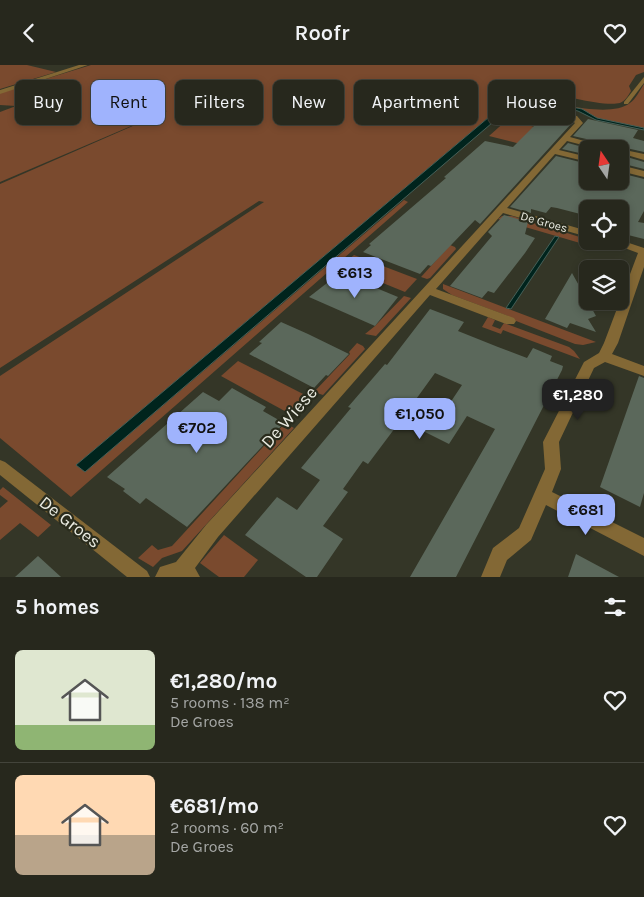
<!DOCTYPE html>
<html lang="en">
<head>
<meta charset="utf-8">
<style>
	body { margin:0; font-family:Karla,sans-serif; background:#33342a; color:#f1f3f6; height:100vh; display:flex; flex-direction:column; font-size:19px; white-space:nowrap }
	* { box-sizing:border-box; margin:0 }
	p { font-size:16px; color:#a4a6a4 }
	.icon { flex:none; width:28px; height:28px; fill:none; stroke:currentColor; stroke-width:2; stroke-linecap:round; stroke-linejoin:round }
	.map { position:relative; height:512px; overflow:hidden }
	.sheet { display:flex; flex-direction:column; background:#27281d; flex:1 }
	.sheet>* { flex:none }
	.hud { position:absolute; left:15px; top:15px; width:615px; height:45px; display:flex; gap:10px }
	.needle { width:32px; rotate:347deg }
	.tools { position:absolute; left:579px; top:75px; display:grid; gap:10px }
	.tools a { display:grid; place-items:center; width:50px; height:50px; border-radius:8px; background:#27281d; box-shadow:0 2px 8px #0003,0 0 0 1px #43443b; font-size:25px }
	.price { position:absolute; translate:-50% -42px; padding:0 11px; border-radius:10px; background:#9fb3fd; color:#111; font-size:16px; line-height:32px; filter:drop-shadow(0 1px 2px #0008) }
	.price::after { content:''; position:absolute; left:50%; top:30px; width:15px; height:11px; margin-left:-8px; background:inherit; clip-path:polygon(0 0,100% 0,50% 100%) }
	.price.current { background:#222; color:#fff }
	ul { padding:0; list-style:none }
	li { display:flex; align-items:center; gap:15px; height:125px; padding:0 15px }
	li+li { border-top:1px solid #43443b }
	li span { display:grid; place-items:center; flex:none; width:140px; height:100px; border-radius:8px; color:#555 }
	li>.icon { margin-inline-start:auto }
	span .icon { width:60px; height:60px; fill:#fffc; stroke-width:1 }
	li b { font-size:21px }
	h2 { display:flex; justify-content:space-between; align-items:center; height:60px; padding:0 15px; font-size:21px }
	.chip { padding:0 18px; border-radius:8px; background:#27281d; box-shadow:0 2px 8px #0003,0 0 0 1px #43443b; font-size:18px; line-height:45px }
	.chip.current { background:#9fb3fd; color:#111 }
	header { display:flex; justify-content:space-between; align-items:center; height:65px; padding:0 15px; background:#27281d; font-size:22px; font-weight:600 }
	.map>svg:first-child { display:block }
	.green { fill:#7a4a2e }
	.water { fill:#00241d; stroke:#466058 }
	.building { fill:#5b685b; fill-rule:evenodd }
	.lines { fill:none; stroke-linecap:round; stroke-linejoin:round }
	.service { fill:#836835; fill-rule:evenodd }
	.minor { fill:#836835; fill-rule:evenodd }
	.labels { text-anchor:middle; stroke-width:4.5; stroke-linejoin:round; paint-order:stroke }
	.far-street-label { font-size:12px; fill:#eaebe1; stroke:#2a2c1d }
	.near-street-label { font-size:18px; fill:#eaebe1; stroke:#2a2c1d }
</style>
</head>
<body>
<header><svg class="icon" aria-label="back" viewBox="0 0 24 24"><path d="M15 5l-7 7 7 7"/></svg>Roofr<svg class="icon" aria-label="heart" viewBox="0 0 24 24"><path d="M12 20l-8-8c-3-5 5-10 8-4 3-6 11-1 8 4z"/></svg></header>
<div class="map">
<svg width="644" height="512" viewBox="0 0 644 512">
	<rect width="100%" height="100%" fill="#343627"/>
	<g class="green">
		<path d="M0,0H27L56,7L0,24Z"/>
		<path d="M91,0H644V7L636,10L629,21L631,26C628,31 625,36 620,38C604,42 561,30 544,27L537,33C558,39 611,53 630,38C636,34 640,25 644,19V63L597,53L582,44L514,31L76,400L85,407L404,135L408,137L71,432L0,373V311L264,137L259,136L0,303V119L167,46L148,43L164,47L0,117V47L16,41L0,40V28Z"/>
		<path d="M516,47L540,52L531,61L560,68L540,84L489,71Z"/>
		<path d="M502,151H512L583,173L580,178L498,154Z"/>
		<path d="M450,180L455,182L456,184L430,213L427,214L421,212Z"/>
		<path d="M354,190L417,214L405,227L341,201Z"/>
		<path d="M443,219L596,277L583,280L575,279L511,254L508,251L452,230L443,224Z"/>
		<path d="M404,231L411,233L376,271L365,269L375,261Z"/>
		<path d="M488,252L495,255L492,261L500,264L504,258L569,282L574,286L580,294L503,265L501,269L482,262Z"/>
		<path d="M357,278L363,281L365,284L323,330L314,327L350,289L349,287Z"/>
		<path d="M238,296L309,332L292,350L221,311Z"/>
		<path d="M285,358L294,363L182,486L162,493L153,502L138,493L152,480L158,485L172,481Z"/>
		<path d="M3,422L51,460L38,472L20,458L0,475V443L8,436L0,430V425Z"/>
		<path d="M224,470L258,495L244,512H219L200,498Z"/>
	</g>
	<g class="water">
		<path d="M514,31L582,44L597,53L644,63V65L596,55L578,46L520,34L85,407L76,400Z"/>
		<path d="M555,171L559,172L511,244L506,243Z"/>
	</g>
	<g class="building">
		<path d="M542,53L571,59L480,159L475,155L431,201L428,200L420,209L363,187L371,180L369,179L446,113L444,112L485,76L513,82Z"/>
		<path d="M588,54L638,65L633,73L644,76V87L573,71Z"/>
		<path d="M568,78L590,84H588V90L562,84Z"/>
		<path d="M620,90L644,97V104L620,98Z"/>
		<path d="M556,91L584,98L579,105L588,107V116H620V108L644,114V146L638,157L644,158V174L620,168V144H588V151L557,143L551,142L546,148L531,144V148L510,142Z"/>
		<path d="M504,150L528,157L525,169L535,173L525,188L494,228L488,226L482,233L450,221L492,171L488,167Z"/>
		<path d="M340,208L398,232L375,261L309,232Z"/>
		<path d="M572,208L596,251L588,254L596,267L570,258L567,263L545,254Z"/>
		<path d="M430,244L464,257L458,266L498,282L527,293L533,283L552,291L550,296L563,301L562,305L456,512H410L495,364L467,351L449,379L401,355L368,399L363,396L343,424L348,427L323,461L343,474L317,512H306L245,470L277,432L297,445L320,415L301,403L351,343L348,342L385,299L387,300ZM435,308L462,320L442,350L414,337Z"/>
		<path d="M281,257L308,269L349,289L328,311L326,310L314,323L249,289L262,278L259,277Z"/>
		<path d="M639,311L644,313V428L640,442L600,422Z"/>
		<path d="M232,323L266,342L263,346L284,358L187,462L146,433L140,439L123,426L125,424L107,412L203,327L219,336Z"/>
		<path d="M576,489L619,512H568Z"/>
		<path d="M38,491L61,512H15Z"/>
	</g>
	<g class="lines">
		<g class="service">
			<path d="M644,12V18L628,39H624V37Z"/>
			<path d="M0,395L5,397L147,506L150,512H127L0,410Z"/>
		</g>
		<g class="minor">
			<path d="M79,0H88L0,29V25Z"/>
			<path d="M527,41L577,51L583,58L570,72L613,84H598L567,76L559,85L588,92V97L555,89L507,143L588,166V172L503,148L436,224L514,253L516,256L514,259H506L430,230L218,472L195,503L200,512H155L160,502L176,497L206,460L575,58L571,55L527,45Z"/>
			<path d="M619,84H620L644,89V95L620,88Z"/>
			<path d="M620,100L644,106V112L620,106Z"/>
			<path d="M620,175L644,183V202L618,278L612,289L644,301V311L605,297L594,303L559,377L561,404L552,427L644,473V491L546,440L531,475L507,495L500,512H481L493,483L519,463L545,404L543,377L584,297L599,288L604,278L638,188L606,176Z"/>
		</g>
	</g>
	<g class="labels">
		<g class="far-street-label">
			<text transform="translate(544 157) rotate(16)" y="4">De Groes</text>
		</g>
		<g class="near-street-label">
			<text transform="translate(289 352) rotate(-49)" y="6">De Wiese</text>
			<text transform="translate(70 457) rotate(38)" y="6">De Groes</text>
		</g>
	</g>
</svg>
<div class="tools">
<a><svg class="needle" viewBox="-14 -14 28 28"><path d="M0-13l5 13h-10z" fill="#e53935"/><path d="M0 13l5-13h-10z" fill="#a4a6a4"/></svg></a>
<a><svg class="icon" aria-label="locate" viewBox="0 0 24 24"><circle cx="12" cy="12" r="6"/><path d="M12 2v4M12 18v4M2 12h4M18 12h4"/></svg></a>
<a><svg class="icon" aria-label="layers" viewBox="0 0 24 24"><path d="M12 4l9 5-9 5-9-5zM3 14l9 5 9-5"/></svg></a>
</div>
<b class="price" style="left:355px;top:234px">€613</b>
<b class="price current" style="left:578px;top:356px">€1,280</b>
<b class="price" style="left:420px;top:375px">€1,050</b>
<b class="price" style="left:197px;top:389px">€702</b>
<b class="price" style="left:586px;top:471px">€681</b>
<div class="hud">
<a class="chip">Buy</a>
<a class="chip current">Rent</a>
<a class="chip">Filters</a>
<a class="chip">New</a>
<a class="chip">Apartment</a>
<a class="chip">House</a>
</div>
</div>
<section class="sheet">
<h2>5 homes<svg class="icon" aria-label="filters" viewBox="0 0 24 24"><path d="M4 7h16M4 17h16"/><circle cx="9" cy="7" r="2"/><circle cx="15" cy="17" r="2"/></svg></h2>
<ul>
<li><span style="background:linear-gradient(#dfe7d0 75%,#8fb573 0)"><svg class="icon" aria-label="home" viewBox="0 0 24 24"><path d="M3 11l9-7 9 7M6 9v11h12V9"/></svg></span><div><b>€1,280/mo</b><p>5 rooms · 138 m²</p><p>De Groes</p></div><svg class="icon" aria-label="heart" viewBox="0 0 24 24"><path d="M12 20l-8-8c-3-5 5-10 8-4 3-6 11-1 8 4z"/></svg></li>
<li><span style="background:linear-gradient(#ffd9b3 60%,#b9a48a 0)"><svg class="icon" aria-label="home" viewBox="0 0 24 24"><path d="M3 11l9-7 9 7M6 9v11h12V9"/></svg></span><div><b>€681/mo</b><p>2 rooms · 60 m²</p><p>De Groes</p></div><svg class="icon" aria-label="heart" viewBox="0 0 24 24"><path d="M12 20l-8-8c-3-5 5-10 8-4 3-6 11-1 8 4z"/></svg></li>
</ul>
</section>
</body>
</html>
